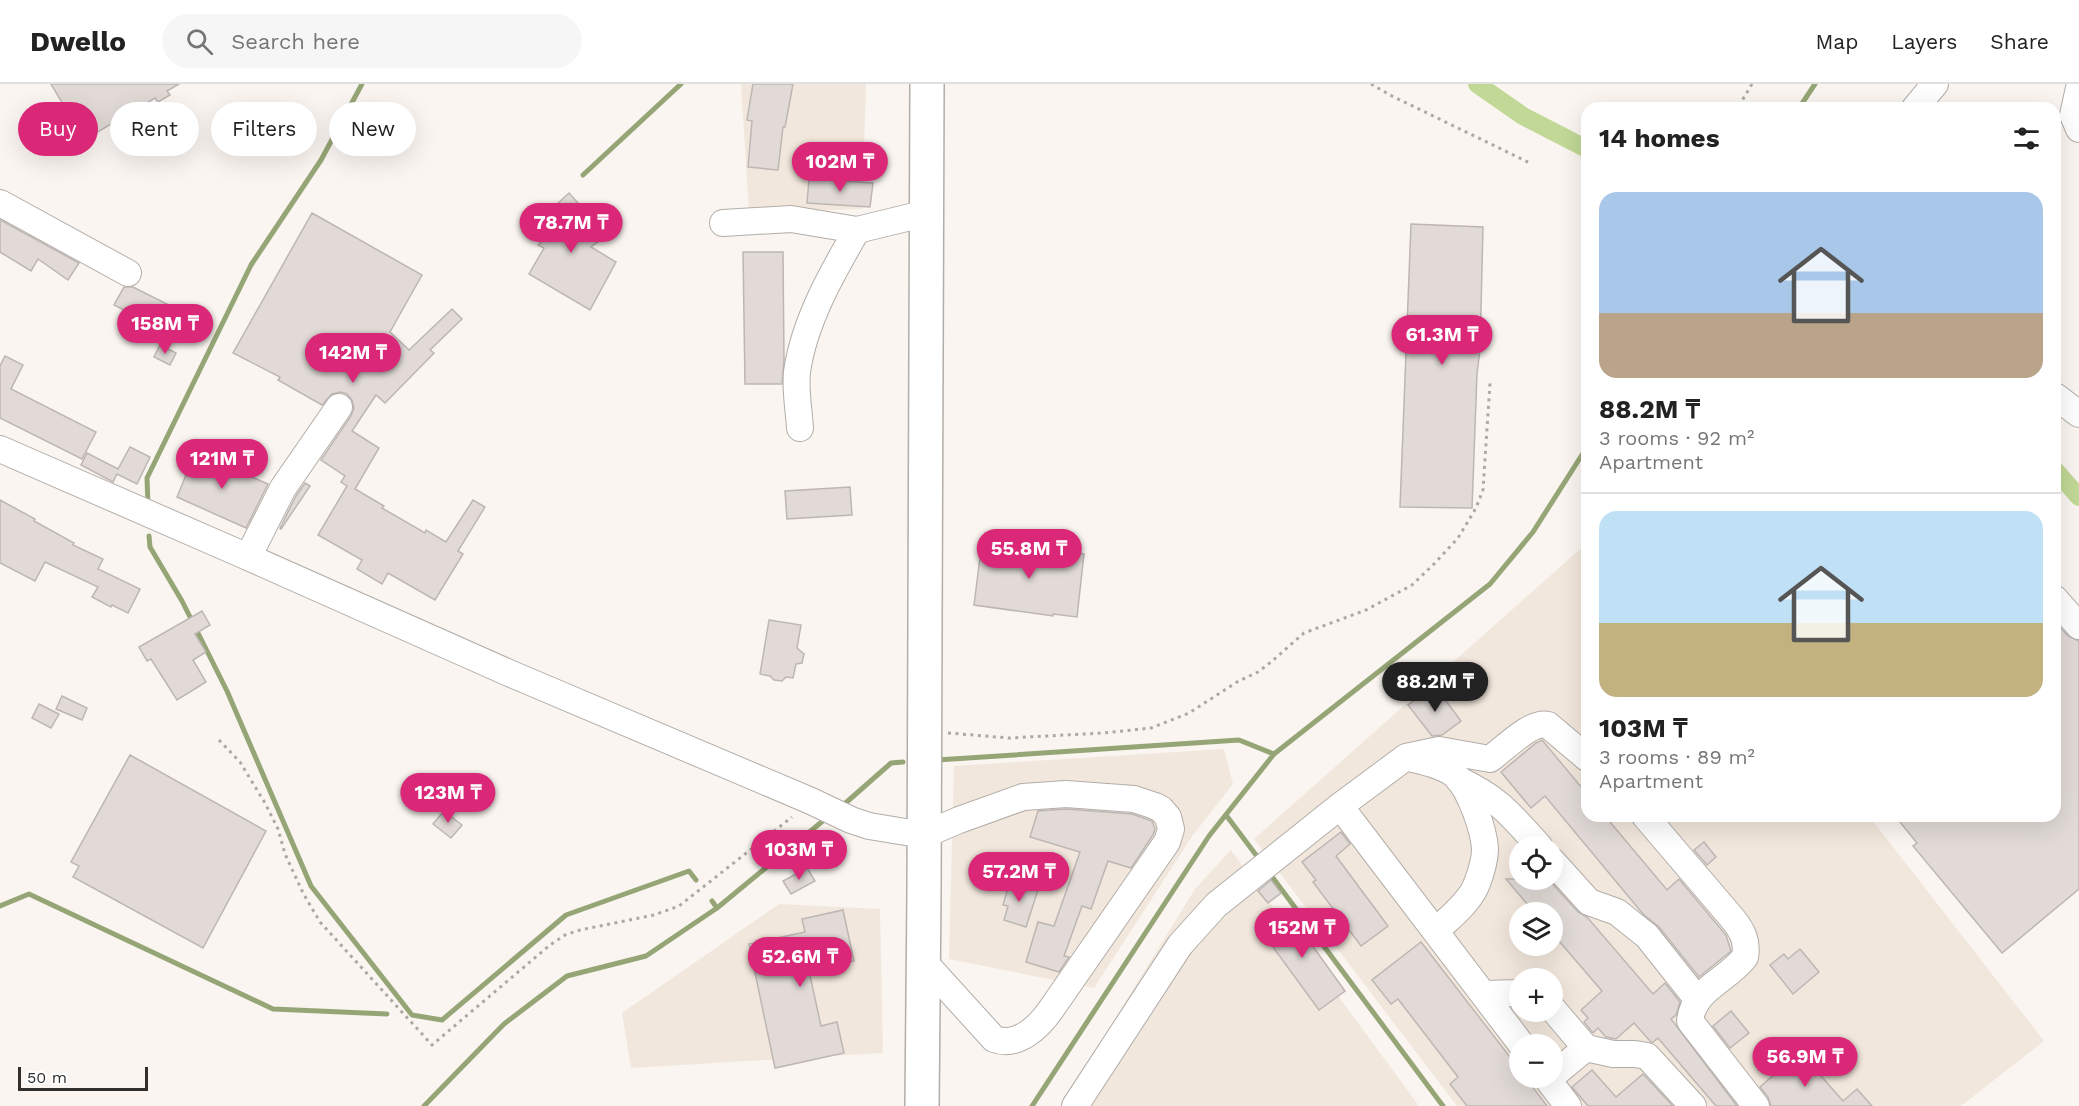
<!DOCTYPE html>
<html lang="en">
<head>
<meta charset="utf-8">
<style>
	body { margin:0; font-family:"Work Sans",sans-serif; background:#f6f6f6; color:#222; height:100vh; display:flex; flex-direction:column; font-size:22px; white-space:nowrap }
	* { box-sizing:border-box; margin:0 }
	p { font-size:20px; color:#767676 }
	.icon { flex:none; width:33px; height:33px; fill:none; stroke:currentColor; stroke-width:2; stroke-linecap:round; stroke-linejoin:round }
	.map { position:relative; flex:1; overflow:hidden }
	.drawer { position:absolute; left:1581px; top:18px; width:480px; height:720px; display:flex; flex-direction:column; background:#fff; border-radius:18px; box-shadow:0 6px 24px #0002 }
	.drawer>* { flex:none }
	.top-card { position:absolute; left:18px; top:18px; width:570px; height:54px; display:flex; gap:12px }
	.controls { position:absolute; left:1509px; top:752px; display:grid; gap:12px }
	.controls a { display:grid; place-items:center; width:54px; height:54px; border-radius:50%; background:#fff; box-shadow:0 6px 24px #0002; font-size:30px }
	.scale { position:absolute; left:18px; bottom:15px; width:130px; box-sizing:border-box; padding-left:6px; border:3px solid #312f2d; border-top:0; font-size:16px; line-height:21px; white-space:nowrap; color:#312f2d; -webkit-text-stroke:4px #fff; paint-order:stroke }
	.price { position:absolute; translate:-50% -51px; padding:0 14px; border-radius:21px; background:#db2777; color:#fff; font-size:20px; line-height:39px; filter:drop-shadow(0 2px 3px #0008) }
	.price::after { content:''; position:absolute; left:50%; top:36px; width:18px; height:14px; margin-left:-9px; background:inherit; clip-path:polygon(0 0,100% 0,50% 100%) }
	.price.on { background:#222; color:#fff }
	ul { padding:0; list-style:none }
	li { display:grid; align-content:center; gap:12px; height:318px; padding:0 18px }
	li+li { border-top:2px solid #e0e0e0 }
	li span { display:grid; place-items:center; height:186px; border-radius:18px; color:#555 }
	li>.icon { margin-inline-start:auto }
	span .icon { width:108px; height:108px; fill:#fffc; stroke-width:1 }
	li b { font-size:26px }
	h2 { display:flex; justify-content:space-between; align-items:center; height:72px; padding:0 18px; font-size:26px }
	.pill { padding:0 21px; border-radius:27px; background:#fff; box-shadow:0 6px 24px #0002; font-size:21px; line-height:54px }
	.pill.on { background:#db2777; color:#fff }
	header { display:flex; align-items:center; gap:36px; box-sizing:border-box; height:84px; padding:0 30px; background:#fff; border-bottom:2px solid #e0e0e0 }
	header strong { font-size:28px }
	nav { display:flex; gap:33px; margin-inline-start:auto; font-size:21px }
	.search { width:420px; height:54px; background:#f6f6f6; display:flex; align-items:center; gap:15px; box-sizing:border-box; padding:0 21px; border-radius:33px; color:#767676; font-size:22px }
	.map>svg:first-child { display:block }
	.built { fill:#f2e7dc; fill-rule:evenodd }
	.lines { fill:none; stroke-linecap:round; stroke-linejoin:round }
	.stream { stroke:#96a576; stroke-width:5 }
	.canal { stroke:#c1d896; stroke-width:18 }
	.building { fill:#e1dad7; stroke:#bdb6b3; stroke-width:1.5 }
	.minor-casing { stroke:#b2ada8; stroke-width:28 }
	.highway-casing { stroke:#b2ada8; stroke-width:36 }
	.path { stroke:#aca8a4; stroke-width:3; stroke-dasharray:3 4.5; stroke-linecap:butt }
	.minor { stroke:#fff; stroke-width:26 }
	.highway { stroke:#fff; stroke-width:33 }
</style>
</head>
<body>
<header>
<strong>Dwello</strong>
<div class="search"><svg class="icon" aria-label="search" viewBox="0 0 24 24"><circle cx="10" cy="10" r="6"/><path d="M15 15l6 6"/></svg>Search here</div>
<nav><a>Map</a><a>Layers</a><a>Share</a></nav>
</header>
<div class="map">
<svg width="2079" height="1022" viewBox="0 0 2079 1022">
	<rect width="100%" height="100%" fill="#faf5f0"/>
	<g class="built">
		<path d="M741,0H866L862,125L749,129Z"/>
		<path d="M1587,459V732H1869L2044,957L1961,1022H1457L1254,755ZM1520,762H1552V795H1520ZM1520,828H1552V861H1520ZM1520,894H1552V927H1520ZM1520,960H1552V993H1520Z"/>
		<path d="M1224,665L1233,700L1193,751L1094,904L949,875L954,682Z"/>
		<path d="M1231,766L1419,1022H1061L1195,805Z"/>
		<path d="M779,820L880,825L883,969L631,984L622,929Z"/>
	</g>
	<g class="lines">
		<g class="stream">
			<path d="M1799,24L1815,0"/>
			<path d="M583,91L681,0"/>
			<path d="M148,421L147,394L251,181L321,76L362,0"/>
			<path d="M149,452L150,463L182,517L227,607L311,802L412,931L442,936L566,831L689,787L696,796"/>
			<path d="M937,676L1239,656L1274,670"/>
			<path d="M841,723L891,679L903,678"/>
			<path d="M1226,731L1256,771"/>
			<path d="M1273,794L1443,1022"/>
			<path d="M712,817L717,824"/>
			<path d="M0,822L29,810L273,925L387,930"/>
			<path d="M424,1022L504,940L567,892L646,872L717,824L824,736"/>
			<path d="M1032,1022L1209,752L1274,670L1490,500L1533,448L1587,363"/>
		</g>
		<g class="canal">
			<path d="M1477,0L1523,32L1587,65"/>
			<path d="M2055,386L2079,413"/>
		</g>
	</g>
	<g class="building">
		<path d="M51,0H179L167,7L170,11L158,18L155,14L84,56Z"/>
		<path d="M753,0H793L785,43H783L778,86L748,83L752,37L747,36Z"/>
		<path d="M809,95L873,99L870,123L807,119Z"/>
		<path d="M569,109L578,119L577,121L602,155L591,163L616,178L590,226L529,190L544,164L538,161L547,153L535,140Z"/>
		<path d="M312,129L422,191L390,248L409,266L452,225L462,235L430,266L434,269L385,319L376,311L352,347L379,364L355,405L384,422L382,424L425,449L426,446L446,458L473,416L485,423L458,467L463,470L435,516L388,489L382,500L357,485L362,476L318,451L347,402L341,398L345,392L321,376L351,332L354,324L352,316L347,310L340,308L332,310L322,321L278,296L280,293L233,269Z"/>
		<path d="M0,136L79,179L68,196L38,175L31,187L0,168Z"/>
		<path d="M1411,140L1483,143L1480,265L1477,290L1472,424L1400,423Z"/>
		<path d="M743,168H783L784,276L782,300H745Z"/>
		<path d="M124,203H133L173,223L161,245L114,221Z"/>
		<path d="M160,261L176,269L170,281L154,273Z"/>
		<path d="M5,272L23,281L11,305L96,348L82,375L0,334V282Z"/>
		<path d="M130,363L150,373L137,400L117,390L113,398L81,381L87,369L118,385Z"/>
		<path d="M195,369L268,400L246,444L177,413Z"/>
		<path d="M305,399L310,402L281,445L280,444L296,412Z"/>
		<path d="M850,403L852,431L787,435L785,407Z"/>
		<path d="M0,416L35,435L34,437L74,459L73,461L103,475L98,485L140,505L128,529L112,521L111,523L92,513L98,503L45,478L35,497L0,479Z"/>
		<path d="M982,458L1084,470L1077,533L1053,530V532L974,521Z"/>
		<path d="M202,527L210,541L195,550L206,568L193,576L206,598L177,616L151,575L147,577L139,563Z"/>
		<path d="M769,536L801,541L797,564L804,570L802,579L796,580L793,594L786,593L782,597L774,596L770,592L760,590Z"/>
		<path d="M2055,538L2068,552L2079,557V805L2002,869L1913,762L1917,759L1895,732H2055Z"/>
		<path d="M1435,602L1461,637L1442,651L1432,652L1408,621Z"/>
		<path d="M62,612L87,624L82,636L56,625Z"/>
		<path d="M39,620L59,630L51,644L32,634Z"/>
		<path d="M1542,656L1587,710V732H1605L1667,806L1679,795L1726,851L1731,867L1699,893L1659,843L1643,830L1545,712L1531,724L1501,688L1536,659Z"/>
		<path d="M130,671L266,747L203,864L73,793L79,782L71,778Z"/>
		<path d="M1066,725L1132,730L1152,737L1155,745L1153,751L1131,784L1108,777L1091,825L1082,822L1064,872L1069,873L1059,888L1026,878L1038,838L1054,842L1080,768L1030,753L1038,727Z"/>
		<path d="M444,727L462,741L451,754L433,740Z"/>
		<path d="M1341,748L1350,760L1336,772L1388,842L1361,862L1313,798L1316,796L1302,778Z"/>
		<path d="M1704,758L1716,773L1707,781L1694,766Z"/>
		<path d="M807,784L815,797L791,810L783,797Z"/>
		<path d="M1506,795H1548L1578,828L1587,833L1653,910L1665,899L1680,918L1676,931L1671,935L1737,1022H1716L1658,954L1652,959L1650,957L1634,939L1616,955L1606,953L1598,944L1593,949L1584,938L1588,934L1581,926L1602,907L1552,849V828H1534Z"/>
		<path d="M1271,796L1281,809L1268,819L1258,807Z"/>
		<path d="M1010,797L1038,806L1026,843L1004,836L1008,822L1003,821Z"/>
		<path d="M1286,825L1345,907L1319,926L1259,844Z"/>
		<path d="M843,826L854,877L809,887L821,942L837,938L844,969L775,984L749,860L805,848L802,835Z"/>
		<path d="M1421,858L1520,986V993H1525L1547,1022H1467L1450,1000L1458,993L1398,915L1391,920L1372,896Z"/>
		<path d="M1800,865L1819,888L1793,910L1770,881L1784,870L1788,875Z"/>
		<path d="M1731,927L1749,949L1730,964L1713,942Z"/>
		<path d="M1800,968L1843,1017L1857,1005L1872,1022H1771L1768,1013L1760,1003Z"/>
		<path d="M1592,986L1616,1013L1643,990L1673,1022H1588L1572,1003Z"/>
	</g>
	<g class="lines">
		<defs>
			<g id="minor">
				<path d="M2079,4L2073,31L2079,45"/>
				<path d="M1915,24L1935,0"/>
				<path d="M0,119L128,189"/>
				<path d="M723,139L791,135L857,146L927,129"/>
				<path d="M2055,312L2079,330"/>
				<path d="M800,344C799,327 795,306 797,288C804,238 832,189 857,146"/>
				<path d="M0,365L248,473L509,589L811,717L851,736L869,742L924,751L959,736L1023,713L1066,710L1134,715L1155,722L1161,725L1168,733L1171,745L1167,758L1052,924C1040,942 1018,964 994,955L924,878"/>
				<path d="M248,473L283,404L339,323"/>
				<path d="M2055,515L2079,542"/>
				<path d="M1413,675C1427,678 1445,682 1456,692C1470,706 1484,746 1485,765C1485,777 1479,796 1474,806C1465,822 1449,834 1436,847"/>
				<path d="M1459,696C1498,714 1511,731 1539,762"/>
				<path d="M1340,722L1521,960"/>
				<path d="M1645,732L1732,834C1742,846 1748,857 1745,873C1728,896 1693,905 1690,937L1756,1022"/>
				<path d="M1552,777L1589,818L1617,828L1647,852L1697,915"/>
				<path d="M1484,910L1520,909"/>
				<path d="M1552,924L1586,964L1613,970H1635L1647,972L1693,1022"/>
				<path d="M1552,992L1586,964"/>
				<path d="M1546,993L1568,1022"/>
				<path d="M1075,1022L1180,861L1216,821L1340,722L1406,673L1439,666L1490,675C1504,665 1532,636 1548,641L1587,674"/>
			</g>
			<path id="highway" d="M922,1022L924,808L927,0"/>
		</defs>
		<use href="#minor" class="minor-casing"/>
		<use href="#highway" class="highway-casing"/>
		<g class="path">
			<path d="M1371,0L1392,12L1532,80"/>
			<path d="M1752,0L1740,20L1758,24"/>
			<path d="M948,649L1009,654L1103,649L1151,644L1189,629L1237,598L1258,588L1271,578L1304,549L1366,526L1412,501L1433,481L1458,454L1476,424L1483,406L1490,299"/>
			<path d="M219,656L240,678L265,719L278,745L285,770L303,809L320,838L432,961L550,861L565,851L580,846L654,831L679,822L792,733"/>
		</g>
		<use href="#minor" class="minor"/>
		<use href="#highway" class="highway"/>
	</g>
</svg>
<div class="controls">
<a><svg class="icon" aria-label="locate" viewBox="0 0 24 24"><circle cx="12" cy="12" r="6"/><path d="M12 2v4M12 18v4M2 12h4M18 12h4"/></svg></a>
<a><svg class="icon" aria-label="layers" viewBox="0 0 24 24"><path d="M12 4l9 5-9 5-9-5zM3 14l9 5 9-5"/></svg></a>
<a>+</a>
<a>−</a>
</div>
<div class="scale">50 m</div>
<b class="price" style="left:840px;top:109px">102M ₸</b>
<b class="price" style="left:571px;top:170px">78.7M ₸</b>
<b class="price" style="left:165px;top:271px">158M ₸</b>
<b class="price" style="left:1442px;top:282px">61.3M ₸</b>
<b class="price" style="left:353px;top:300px">142M ₸</b>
<b class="price" style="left:222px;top:406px">121M ₸</b>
<b class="price" style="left:1029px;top:496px">55.8M ₸</b>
<b class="price on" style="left:1435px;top:629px">88.2M ₸</b>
<b class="price" style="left:448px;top:740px">123M ₸</b>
<b class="price" style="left:799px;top:797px">103M ₸</b>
<b class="price" style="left:1019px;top:819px">57.2M ₸</b>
<b class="price" style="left:1302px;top:875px">152M ₸</b>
<b class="price" style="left:800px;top:904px">52.6M ₸</b>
<b class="price" style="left:1805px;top:1004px">56.9M ₸</b>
<div class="top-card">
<a class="pill on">Buy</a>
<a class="pill">Rent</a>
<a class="pill">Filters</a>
<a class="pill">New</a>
</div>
<section class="drawer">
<h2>14 homes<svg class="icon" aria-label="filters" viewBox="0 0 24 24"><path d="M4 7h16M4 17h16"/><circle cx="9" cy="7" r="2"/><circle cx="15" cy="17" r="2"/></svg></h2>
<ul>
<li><span style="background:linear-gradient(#a9c7e8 65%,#b9a48a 0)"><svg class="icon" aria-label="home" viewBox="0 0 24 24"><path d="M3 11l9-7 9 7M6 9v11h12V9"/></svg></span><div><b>88.2M ₸</b><p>3 rooms · 92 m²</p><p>Apartment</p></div></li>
<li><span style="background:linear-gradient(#bfe0f5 60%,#c2b280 0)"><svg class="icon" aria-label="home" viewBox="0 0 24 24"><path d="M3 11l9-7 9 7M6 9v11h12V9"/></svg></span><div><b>103M ₸</b><p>3 rooms · 89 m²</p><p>Apartment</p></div></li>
</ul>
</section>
</div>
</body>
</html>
